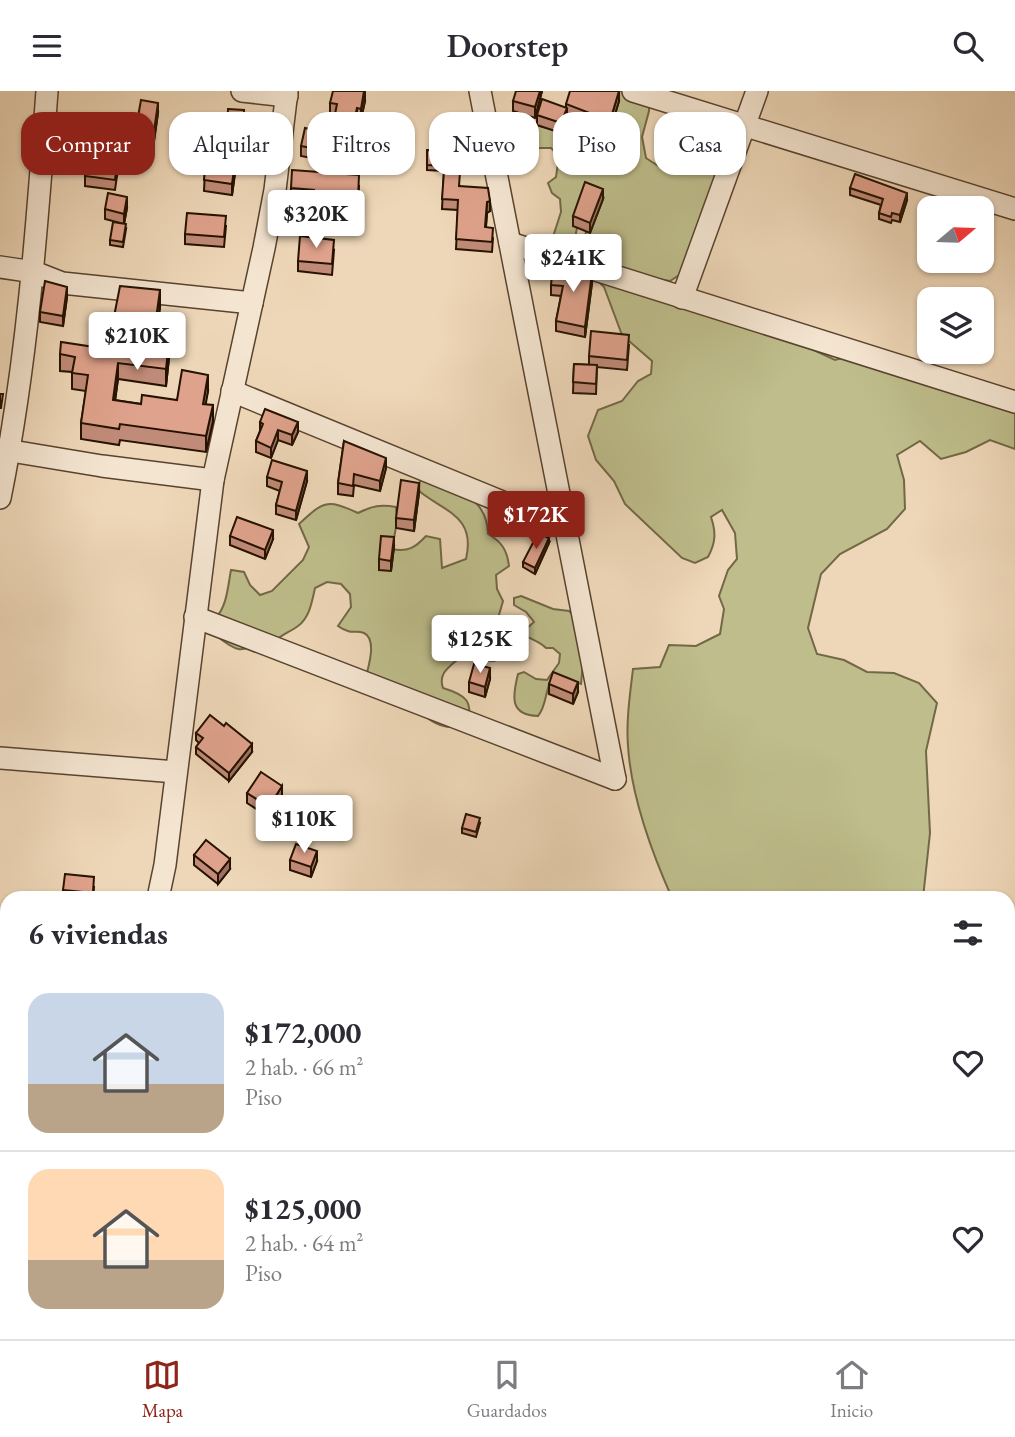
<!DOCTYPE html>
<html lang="es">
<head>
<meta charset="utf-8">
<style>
	body { margin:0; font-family:"EB Garamond",serif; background:#f2f2f3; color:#2b2b33; height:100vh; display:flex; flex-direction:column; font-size:26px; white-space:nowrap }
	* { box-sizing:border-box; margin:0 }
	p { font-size:23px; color:#7c7c81 }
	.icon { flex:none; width:38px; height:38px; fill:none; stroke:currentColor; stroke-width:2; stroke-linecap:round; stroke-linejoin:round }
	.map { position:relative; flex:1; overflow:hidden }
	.details { position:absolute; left:0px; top:800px; width:1015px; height:450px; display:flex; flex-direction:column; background:#fff; border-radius:21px 21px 0 0; box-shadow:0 2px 5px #0004 }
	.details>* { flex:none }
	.top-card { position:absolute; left:21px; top:21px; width:973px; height:63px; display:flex; gap:14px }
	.needle { width:46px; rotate:71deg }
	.buttons { position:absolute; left:917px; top:105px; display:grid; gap:14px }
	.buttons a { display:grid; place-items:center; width:77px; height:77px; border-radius:14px; background:#fff; box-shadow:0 2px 5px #0004; font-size:35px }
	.price { position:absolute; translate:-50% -60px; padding:0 16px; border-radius:7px; background:#fff; color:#222; font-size:23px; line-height:46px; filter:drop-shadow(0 2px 4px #0008) }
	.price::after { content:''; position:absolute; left:50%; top:42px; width:21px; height:16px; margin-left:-10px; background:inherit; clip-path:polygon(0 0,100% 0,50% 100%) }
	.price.active { background:#8f2418; color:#fff }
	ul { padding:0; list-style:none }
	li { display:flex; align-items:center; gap:21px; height:175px; padding:0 28px }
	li+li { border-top:2px solid #e1e1e2 }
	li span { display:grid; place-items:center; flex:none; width:196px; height:140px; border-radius:21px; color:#555 }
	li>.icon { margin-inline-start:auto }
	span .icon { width:84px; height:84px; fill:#fffc; stroke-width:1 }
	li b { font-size:30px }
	h2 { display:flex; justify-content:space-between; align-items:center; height:84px; padding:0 28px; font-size:30px }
	.chip { padding:0 24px; border-radius:21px; background:#fff; box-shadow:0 2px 5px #0004; font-size:24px; line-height:63px }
	.chip.active { background:#8f2418; color:#fff }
	header { display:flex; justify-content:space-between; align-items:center; height:91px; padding:0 28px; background:#fff; font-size:32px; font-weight:600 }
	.menu { display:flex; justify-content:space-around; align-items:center; height:98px; border-top:2px solid #e1e1e2; background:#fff; font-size:19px; color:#7c7c81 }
	.menu a { display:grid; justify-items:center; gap:4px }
	.menu .active { color:#8f2418 }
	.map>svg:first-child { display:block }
	.green { fill:#bebd8b; stroke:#726846; stroke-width:2 }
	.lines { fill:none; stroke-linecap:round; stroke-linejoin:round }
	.minor-casing { stroke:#58432e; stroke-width:24 }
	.minor { stroke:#f4e5d1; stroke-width:21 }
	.wall { fill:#c08b78; stroke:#261200; stroke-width:2 }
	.shaded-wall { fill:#9c7162; stroke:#261200; stroke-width:2 }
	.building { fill:#dfa28c; stroke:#261200; stroke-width:2 }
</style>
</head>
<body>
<header><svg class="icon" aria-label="menu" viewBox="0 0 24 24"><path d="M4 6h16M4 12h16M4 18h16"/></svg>Doorstep<svg class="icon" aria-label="search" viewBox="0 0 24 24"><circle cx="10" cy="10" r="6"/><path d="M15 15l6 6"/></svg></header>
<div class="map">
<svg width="1015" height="1248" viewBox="0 0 1015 1248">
	<rect width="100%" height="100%" fill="#eed7b8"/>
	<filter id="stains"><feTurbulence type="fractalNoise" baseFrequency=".00286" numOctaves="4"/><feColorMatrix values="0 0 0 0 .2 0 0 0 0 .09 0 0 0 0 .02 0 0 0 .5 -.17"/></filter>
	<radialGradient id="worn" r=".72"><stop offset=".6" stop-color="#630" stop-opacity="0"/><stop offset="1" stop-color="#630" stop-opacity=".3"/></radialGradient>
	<g class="green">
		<path d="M590,0H631L649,10V20L642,46L646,67C659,76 673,85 690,81C700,79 706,72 718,73L723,82L687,179L670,190L646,186L791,239L811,258L835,269L861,262L1015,318V358L990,349L966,361L941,368L920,350L897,364L904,389L905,418L887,438L840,463L821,483L808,537L817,563L844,569L867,581L894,582L919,592L937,612L926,660L930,742L923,807H672C652,762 631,703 628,655C626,630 630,603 633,578L660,576L669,554L696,555L720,543L724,518L719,505L728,479L737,468L735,442L722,419L711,426C716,441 716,451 708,466L695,472L682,467L625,413L614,390L596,369L588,345L598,319L622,310L638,290L651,283L652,270L622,244L604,196L595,187L541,185V171L564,162L590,161L585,144L595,115L579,127L575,147L570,157H560L551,152L561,121L560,108L552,102L548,92L556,86L559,65L551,57H530L511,51L512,39L532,33L550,38L560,37L567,27L573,26L591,37L609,33Z"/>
		<path d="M420,388C452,397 487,403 488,443C502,451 507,459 509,475L496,484L497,498L503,510L499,524L504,538L516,546L513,549L512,563L494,570L458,568C448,577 438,583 443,597C466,604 474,610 467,635C436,641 429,626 406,612C394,605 377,601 363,596C366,584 379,549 364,542C354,538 353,545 338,535L351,516L350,503L341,493L327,491L315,497C312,510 310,526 298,535C290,541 282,543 274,551C243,553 247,569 218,546L215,527C227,517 228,494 231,479L244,481L250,494L260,504L272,500L303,469L309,456L299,433C323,411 326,407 358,422C372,415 381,413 396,416L397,431L392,458C408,461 415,457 426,445L440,448L442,477L466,468C476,425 445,421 419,400Z"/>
		<path d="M521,505L553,518L569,520L573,524L583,572L581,593L555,584C544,596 548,613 538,625C510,624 512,607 518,583L524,581L536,588L547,589L559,572L560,563L553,557H546C539,550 532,549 524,544L526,538L534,531L526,521L514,514V507Z"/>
		<path d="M845,1242H983V1248H842Z"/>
		<path d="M623,1243H744L743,1248H626L627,1244Z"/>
	</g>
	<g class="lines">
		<defs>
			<g id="minor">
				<path d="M242,0L287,5"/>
				<path d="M480,0L615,688"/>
				<path d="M633,0L1015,118"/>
				<path d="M510,152L1015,311"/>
				<path d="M0,176L34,181L62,192L252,212"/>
				<path d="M682,207L757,0"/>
				<path d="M232,300L568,438"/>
				<path d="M0,358L102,375L213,389"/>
				<path d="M0,407C27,273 37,137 47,0"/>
				<path d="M195,526L615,688"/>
				<path d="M0,667L176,681"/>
				<path d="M158,807L165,774L213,389L264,157L275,99L287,0"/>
				<path d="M0,978L7,979"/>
				<path d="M0,1185L7,1169"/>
			</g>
		</defs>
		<use href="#minor" class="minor-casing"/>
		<use href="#minor" class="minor"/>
	</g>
	<g class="wall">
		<path d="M542,0L535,27L513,20V10Z"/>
		<path d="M365,10L361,28H357L352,47L354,58L351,75L301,65V55L331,43L335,23L330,22V12Z"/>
		<path d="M619,10L610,40L567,24L561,42L537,34V24L566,17V13Z"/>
		<path d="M158,22L154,50L136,47V37Z"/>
		<path d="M244,29L243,54L239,53L232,104L204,100L205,79L184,77V66Z"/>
		<path d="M427,59L446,60L445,80L460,95L490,120L487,122L486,136L493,147L492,161L456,158L458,119L442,118L444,80L427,79Z"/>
		<path d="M85,85H117L115,99L85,95Z"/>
		<path d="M359,95L358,117L314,115V110L291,108V97Z"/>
		<path d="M850,97L907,109L900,131L892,129L891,132L879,128V122L881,114L850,104Z"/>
		<path d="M603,108L590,142L573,135V125Z"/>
		<path d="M127,117L124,133L105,128V118Z"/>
		<path d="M226,135L224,156L185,153V143Z"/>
		<path d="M126,138L123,156L110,154V149Z"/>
		<path d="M334,159L332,184L298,180V170Z"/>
		<path d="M592,192L585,246L556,240V230L561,205L551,204V194Z"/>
		<path d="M67,206L63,235L40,231V221Z"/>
		<path d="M160,216L155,250L169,267L166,295L118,288L115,309L141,313L177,309L208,300L205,313L213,330L206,361L120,349L119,354L81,348V332L86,300L72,298V281L60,280V263L101,257L112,236Z"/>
		<path d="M629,254L627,279L597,276L596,303L573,302L574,273L589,274V265Z"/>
		<path d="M260,331L298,341L292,354L278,349L271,367L256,361V350L260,340Z"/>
		<path d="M344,350L386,377L380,400L354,394L353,405L338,403V392Z"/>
		<path d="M267,386L307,390L296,429L276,423V414L280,400L267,395Z"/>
		<path d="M419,402L414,440L396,437V427Z"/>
		<path d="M230,445L273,448L265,468L230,454Z"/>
		<path d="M549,452L535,483L523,476V471Z"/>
		<path d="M394,456L391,480L379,479V468Z"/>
		<path d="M490,588L485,606L469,601V591Z"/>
		<path d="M549,593L578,601L573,613L549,603Z"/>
		<path d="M196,642L252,661L229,690L196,663V656L199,652L196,649Z"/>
		<path d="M247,702L282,705L269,726L247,712Z"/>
		<path d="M480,732L476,746L462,742V737Z"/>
		<path d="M194,764L230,778L218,793L194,774Z"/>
		<path d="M290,769L317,770L311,786L290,779Z"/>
		<path d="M94,796L93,807H63V799Z"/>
		<path d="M7,1008V1113L0,1112V1016Z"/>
	</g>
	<g class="shaded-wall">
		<path d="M365,0V10L361,28V18Z"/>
		<path d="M540,0H542L535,27V16Z"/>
		<path d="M619,0V10L610,40V30Z"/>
		<path d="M158,12V22L154,50V40Z"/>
		<path d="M357,17V28L350,57V47Z"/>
		<path d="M567,17V27L561,42V32Z"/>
		<path d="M239,43V53L232,104V93Z"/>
		<path d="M354,48V58L351,75V65Z"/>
		<path d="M603,98V108L590,142V132Z"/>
		<path d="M907,102V109L900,131V124Z"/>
		<path d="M127,106V117L124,133V123Z"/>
		<path d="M490,110V120L487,122L485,146L487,111Z"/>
		<path d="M592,182V192L585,246V236Z"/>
		<path d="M67,196V206L63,235V225Z"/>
		<path d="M160,199V216L153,266V250Z"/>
		<path d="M169,251V267L166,295V278Z"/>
		<path d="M118,272V288L113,325V309Z"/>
		<path d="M208,284V300L203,329V313Z"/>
		<path d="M213,314V330L206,361V345Z"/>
		<path d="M298,331V341L292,354V344Z"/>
		<path d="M278,339V349L271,367V357Z"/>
		<path d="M386,367V377L380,400V390Z"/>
		<path d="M307,380V390L296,429V420Z"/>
		<path d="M419,392V402L414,440V429Z"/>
		<path d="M273,439V448L265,468V459Z"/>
		<path d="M394,446V456L391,480V470Z"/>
		<path d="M549,447V452L535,483V477Z"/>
		<path d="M490,577V588L485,606V596Z"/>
		<path d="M578,591V601L573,613V603Z"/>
		<path d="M252,653V661L229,690V682Z"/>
		<path d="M282,695V705L269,726V716Z"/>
		<path d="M317,760V770L311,786V776Z"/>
		<path d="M230,768V778L218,793V783Z"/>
	</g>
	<g class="building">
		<path d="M333,0H364L361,18L357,17L350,47L354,48L351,65L301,55L305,37L331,43L337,13L330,12Z"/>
		<path d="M516,0H540L535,16L513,10Z"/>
		<path d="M570,0H619L610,30L566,13Z"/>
		<path d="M542,8L567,17L561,32L537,24Z"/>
		<path d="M141,9L158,12L154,40L136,37Z"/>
		<path d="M228,18L244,19L243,44L239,43L232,93L204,89L206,69L184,66L188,34L227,39Z"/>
		<path d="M427,59L446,60L445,75L427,74Z"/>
		<path d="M87,70L117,74L115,89L85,85Z"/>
		<path d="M292,79L359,84L358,107L314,104V99L291,97Z"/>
		<path d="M444,80L460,81L459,95L488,97L490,110L487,111L485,136L493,137L492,151L456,148L458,109L442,108Z"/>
		<path d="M855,83L907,102L900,124L892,122L891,126L879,122L883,108L850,97Z"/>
		<path d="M585,91L603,98L590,132L573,125Z"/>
		<path d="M108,102L127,106L124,123L105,118Z"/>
		<path d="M187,122L226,125L224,146L185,143Z"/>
		<path d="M113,131L126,133L123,151L110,149Z"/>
		<path d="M982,132L985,133L982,142Z"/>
		<path d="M300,145L334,149L332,173L298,170Z"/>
		<path d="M553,175L577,177L592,182L585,236L556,230L563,195L551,194Z"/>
		<path d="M45,190L67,196L63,225L40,221Z"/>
		<path d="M120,195L160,199L153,250L169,251L166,278L118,272L113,309L141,313L142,304L177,309L182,279L208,284L203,313L213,314L206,345L120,333L119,338L81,332L88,284L72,282L75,266L60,263L61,251L101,257L103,235L112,236Z"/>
		<path d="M591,240L629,244L627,269L589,265Z"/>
		<path d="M574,273L597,274L596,293L573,291Z"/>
		<path d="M0,303H3L1,317H0Z"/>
		<path d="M265,318L298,331L292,344L278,339L271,357L256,350L263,333L260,331Z"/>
		<path d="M344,350L386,367L380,390L354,383L353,395L338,392Z"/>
		<path d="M272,369L307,380L296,420L276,414L282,391L267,386Z"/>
		<path d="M401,389L419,392L414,429L396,427Z"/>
		<path d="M237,426L273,439L265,459L230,445Z"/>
		<path d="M538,442L549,447L535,477L523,471Z"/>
		<path d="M381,445L394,446L391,470L379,468Z"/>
		<path d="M474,573L490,577L485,596L469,591Z"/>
		<path d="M553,581L578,591L573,603L549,593Z"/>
		<path d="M210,624L224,635L226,632L252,653L229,682L196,656L203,647L196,642Z"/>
		<path d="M261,681L282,695L269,716L247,702Z"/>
		<path d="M466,723L480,727L476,741L462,737Z"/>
		<path d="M206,749L230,768L218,783L194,764Z"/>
		<path d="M296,753L317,760L311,776L290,769Z"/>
		<path d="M65,783L94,786L93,802L63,799Z"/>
		<path d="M2,1007L7,1008V1103L0,1102V1016Z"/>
	</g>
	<rect width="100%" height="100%" filter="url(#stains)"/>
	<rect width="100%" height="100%" fill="url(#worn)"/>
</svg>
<div class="buttons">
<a><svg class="needle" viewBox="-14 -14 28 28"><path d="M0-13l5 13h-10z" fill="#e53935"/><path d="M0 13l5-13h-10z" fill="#7c7c81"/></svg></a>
<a><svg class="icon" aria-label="layers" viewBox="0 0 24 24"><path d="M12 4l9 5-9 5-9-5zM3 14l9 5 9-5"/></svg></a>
</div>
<b class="price" style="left:316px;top:159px">$320K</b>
<b class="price" style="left:573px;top:203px">$241K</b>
<b class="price" style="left:137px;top:281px">$210K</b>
<b class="price active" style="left:536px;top:460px">$172K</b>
<b class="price" style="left:480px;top:584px">$125K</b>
<b class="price" style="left:304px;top:764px">$110K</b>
<div class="top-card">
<a class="chip active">Comprar</a>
<a class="chip">Alquilar</a>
<a class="chip">Filtros</a>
<a class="chip">Nuevo</a>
<a class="chip">Piso</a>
<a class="chip">Casa</a>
</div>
<section class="details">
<h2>6 viviendas<svg class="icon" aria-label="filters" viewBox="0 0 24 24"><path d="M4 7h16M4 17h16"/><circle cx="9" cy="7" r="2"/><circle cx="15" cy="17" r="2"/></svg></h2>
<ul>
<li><span style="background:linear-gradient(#c9d6e8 65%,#b9a48a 0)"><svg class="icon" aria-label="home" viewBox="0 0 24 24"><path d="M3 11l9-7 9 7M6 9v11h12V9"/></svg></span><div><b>$172,000</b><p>2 hab. · 66 m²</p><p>Piso</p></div><svg class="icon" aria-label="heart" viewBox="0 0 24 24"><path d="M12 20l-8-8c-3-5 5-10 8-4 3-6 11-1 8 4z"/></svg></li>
<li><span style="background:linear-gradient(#ffd9b3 65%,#b9a48a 0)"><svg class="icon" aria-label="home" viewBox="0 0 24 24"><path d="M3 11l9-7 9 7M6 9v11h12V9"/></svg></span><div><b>$125,000</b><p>2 hab. · 64 m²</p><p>Piso</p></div><svg class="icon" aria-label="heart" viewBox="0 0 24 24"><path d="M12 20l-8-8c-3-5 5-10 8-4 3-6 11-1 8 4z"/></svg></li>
</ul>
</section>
</div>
<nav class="menu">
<a class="active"><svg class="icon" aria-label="map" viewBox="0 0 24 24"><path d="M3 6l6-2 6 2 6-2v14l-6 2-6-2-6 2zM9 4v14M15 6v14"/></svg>Mapa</a>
<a><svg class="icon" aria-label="saved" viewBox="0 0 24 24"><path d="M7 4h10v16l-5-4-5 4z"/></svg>Guardados</a>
<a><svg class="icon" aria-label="home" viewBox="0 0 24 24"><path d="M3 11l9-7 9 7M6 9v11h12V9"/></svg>Inicio</a>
</nav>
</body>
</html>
